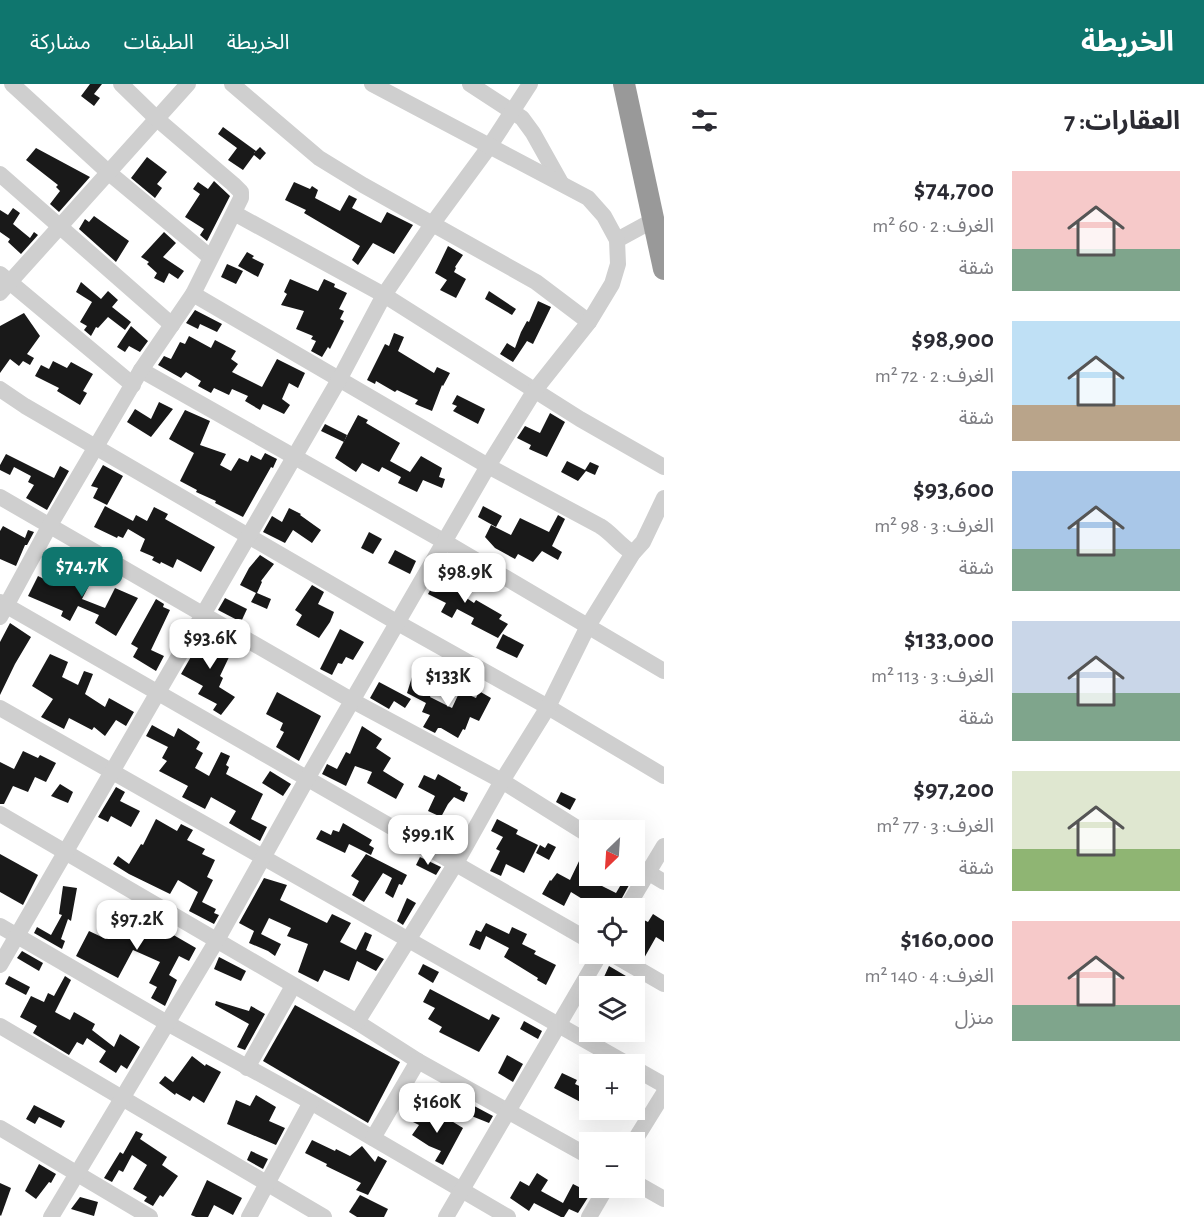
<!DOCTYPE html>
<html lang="ar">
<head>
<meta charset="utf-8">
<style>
	body { margin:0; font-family:"Alegreya Sans","Noto Sans Arabic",sans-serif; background:#f7f7f7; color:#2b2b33; direction:rtl; height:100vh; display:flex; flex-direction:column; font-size:22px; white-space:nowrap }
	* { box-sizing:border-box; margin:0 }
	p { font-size:20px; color:#7c7c81 }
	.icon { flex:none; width:33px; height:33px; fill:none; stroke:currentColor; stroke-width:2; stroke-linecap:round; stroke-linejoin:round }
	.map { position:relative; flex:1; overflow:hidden; direction:ltr }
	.details { display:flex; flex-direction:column; background:#fff; width:540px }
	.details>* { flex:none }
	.needle { width:39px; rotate:205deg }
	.tools { position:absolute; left:579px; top:736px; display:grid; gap:12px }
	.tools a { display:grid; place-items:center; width:66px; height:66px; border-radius:0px; background:#fff; box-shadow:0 6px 24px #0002; font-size:30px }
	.price { position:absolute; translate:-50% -51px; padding:0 14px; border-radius:12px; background:#fff; color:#222; font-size:20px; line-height:39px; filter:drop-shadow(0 2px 3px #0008) }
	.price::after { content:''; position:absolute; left:50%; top:36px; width:18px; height:14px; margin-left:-9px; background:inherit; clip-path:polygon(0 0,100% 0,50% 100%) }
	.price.on { background:#0f766e; color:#fff }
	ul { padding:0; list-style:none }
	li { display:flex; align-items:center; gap:18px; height:150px; padding:0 24px }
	li span { display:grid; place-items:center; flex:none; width:168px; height:120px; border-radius:0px; color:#555 }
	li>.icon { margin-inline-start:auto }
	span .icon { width:72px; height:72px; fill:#fffc; stroke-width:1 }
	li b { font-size:26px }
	h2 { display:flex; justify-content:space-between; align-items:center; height:72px; padding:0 24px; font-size:26px }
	header { display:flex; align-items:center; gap:36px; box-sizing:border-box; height:84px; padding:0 30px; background:#0f766e; color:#fff }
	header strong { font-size:28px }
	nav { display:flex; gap:33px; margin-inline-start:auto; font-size:21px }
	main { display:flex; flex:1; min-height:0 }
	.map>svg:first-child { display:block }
	.building { fill:#191919 }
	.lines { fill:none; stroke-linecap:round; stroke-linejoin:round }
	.minor { stroke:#cfcfcf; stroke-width:16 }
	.highway { stroke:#999; stroke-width:22 }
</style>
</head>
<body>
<header>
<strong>الخريطة</strong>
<nav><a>الخريطة</a><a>الطبقات</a><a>مشاركة</a></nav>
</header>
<main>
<section class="details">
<h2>العقارات: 7<svg class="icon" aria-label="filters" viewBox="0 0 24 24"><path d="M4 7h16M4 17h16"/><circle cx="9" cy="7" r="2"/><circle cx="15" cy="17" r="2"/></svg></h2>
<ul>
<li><span style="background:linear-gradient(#f6c9c9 65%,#7fa58c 0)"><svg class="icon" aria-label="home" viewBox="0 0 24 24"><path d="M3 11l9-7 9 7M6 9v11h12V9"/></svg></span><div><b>$74,700</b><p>الغرف: 2 · 60 m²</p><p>شقة</p></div></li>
<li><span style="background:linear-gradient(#bfe0f5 70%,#b9a48a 0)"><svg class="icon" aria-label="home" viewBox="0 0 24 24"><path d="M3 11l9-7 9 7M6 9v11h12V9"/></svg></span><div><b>$98,900</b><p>الغرف: 2 · 72 m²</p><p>شقة</p></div></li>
<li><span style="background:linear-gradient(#a9c7e8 65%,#7fa58c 0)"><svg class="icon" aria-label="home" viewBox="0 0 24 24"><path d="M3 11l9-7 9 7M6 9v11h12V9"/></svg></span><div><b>$93,600</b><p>الغرف: 3 · 98 m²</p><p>شقة</p></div></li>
<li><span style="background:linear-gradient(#c9d6e8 60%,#7fa58c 0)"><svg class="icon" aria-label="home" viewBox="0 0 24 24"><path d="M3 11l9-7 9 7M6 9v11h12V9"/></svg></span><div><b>$133,000</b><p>الغرف: 3 · 113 m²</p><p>شقة</p></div></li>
<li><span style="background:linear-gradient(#dfe7d0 65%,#8fb573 0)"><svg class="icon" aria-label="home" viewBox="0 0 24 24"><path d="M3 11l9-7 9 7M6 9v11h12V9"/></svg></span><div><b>$97,200</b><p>الغرف: 3 · 77 m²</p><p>شقة</p></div></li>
<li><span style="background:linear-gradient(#f6c9c9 70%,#7fa58c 0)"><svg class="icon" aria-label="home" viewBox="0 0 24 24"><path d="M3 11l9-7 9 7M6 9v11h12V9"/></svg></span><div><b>$160,000</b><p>الغرف: 4 · 140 m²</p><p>منزل</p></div></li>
</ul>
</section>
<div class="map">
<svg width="664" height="1133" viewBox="0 0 664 1133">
	<rect width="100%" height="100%" fill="#fff"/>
	<g class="building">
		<path d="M90,0H102L94,10L100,14L94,22L81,12Z"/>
		<path d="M223,43L256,67L254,69L260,63L266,69L260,76L254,71L243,86L228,76L237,64L218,50Z"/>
		<path d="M36,64L90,93L59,128L50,120L60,107L56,103L58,101L26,76Z"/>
		<path d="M147,73L167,88L157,100L162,104L155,114L131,94Z"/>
		<path d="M214,97L230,112L207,157L200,151L204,145L185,133L200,110L193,105L198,98L208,105Z"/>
		<path d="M294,98L310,105L312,102L318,106L315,114L340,127L349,111L357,115L352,124L381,139L387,128L413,141L394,170L373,159L358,181L352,176L360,162L304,129L306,126L285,116Z"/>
		<path d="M13,124L20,129L13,140L30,154L34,148L38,151L21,170L8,158L10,155L0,148V126L8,131Z"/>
		<path d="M94,132L129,157L116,178L79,145L85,135L89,138Z"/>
		<path d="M164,148L176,159L163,173L184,187L178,195L169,189L164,199L154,194L157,189L147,180L149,178L141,173Z"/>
		<path d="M448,162L463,171L455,183L456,184L454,188L466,195L456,214L440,206L447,196L435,189Z"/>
		<path d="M247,168L254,172L252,174L264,180L258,193L238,182Z"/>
		<path d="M227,180L243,187L236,200L221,193Z"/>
		<path d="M290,195L318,207L324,195L335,200L334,203L347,209L339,225L344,227L340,235L344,237L330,265L328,263L322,273L311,267L316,257L311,255L313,252L296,245L304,227L281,221L287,210L284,208Z"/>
		<path d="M81,198L101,215L108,207L118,216L112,223L131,238L125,246L108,233L98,244L96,243L91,252L84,246L87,242L80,238L92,218L76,208Z"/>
		<path d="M489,207L516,225L512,231L485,215Z"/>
		<path d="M538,217L551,223L533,260L527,257L513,278L500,270L507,259L515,264L521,248L527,237L529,238Z"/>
		<path d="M195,226L222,240L217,248L200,240L198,245L186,239Z"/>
		<path d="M24,229L40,252L27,270L34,274L30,281L23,277L19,282L10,275L0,289V242Z"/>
		<path d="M131,242L148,257L140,268L129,262L125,268L117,263Z"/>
		<path d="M394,249L404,253L398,267L434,289L437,283L450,289L443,302L442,301L432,327L415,320L418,316L397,306L395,308L376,297L375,300L367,296L385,260L389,262Z"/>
		<path d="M189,252L211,264L215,256L236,267L231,275L238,280L232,288L262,303L277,275L305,289L298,304L289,299L282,315L290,321L284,330L263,320L260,326L245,317L248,312L232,305L229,311L214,304L211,309L198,302L201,297L186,288L181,294L158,281L164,272L171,275L180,258L185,260Z"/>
		<path d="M53,277L67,284L71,278L93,290L83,307L87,309L80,321L57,307L59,304L35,292L41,281L49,285Z"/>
		<path d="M457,311L485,325L478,340L453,327L457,322L452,320Z"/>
		<path d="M159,318L173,325L151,353L127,338L135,325L151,335Z"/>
		<path d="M185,326L210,337L200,361L226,370L220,381L231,387L239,374L248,378L251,371L261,376L265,369L277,375L273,384L271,383L243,433L215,419L216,417L196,408L197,406L180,397L194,369L169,355Z"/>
		<path d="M550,329L565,338L547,373L529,365L531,361L517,354L525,342L540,349Z"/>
		<path d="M358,331L368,336L366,339L400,359L390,377L410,388L421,372L442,384L439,393L445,395L442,404L423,396L417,408L398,399L401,393L382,383L379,388L362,379L356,388L335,374Z"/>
		<path d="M325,340L347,351L344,358L321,347Z"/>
		<path d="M6,370L54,394L60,382L69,387L47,426L26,414L34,401L28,398L31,392L14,383L10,391L0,386V381Z"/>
		<path d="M567,377L585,386L590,378L599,382L595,391L586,387L578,397L561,388Z"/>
		<path d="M103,381L123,392L107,421L93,414L98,404L91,402Z"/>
		<path d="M105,422L133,437L136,431L147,437L154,423L168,430L165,435L215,463L201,488L177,475L173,484L161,478L160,480L152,476L154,473L140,467L145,455L128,445L123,454L118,452L117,454L94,443Z"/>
		<path d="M483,422L502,432L496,443L478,433Z"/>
		<path d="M289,424L301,430L300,431L321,446L312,459L293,446L285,459L263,448L272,432L282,438Z"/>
		<path d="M558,431L565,435L552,462L562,468L558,476L542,467L533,478L518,470L515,475L495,464L485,453L491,441L511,451L520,434L549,448Z"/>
		<path d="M3,442L25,454L28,446L34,448L27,461H25L16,482L0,475V447Z"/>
		<path d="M369,448L382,455L373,470L361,464Z"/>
		<path d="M395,466L416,477L410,490L388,479Z"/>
		<path d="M260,471L274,480L261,497L262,498L257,509L271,515L267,525L251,518L256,509L240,501L249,484Z"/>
		<path d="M447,475L455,480L445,494L459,501L456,507L474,519L476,516L502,531L499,535L508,540L498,554L471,540L474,534L457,525L452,534L441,528L446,519L428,510Z"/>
		<path d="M62,479L86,490L88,484L96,488L82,515L105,524L115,504L138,514L116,552L95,539L99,531L78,522L70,537L61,532L63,527L28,512L38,492L52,499Z"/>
		<path d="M312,501L324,508L318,520L334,528L330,538L319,554L296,541L302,531L295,526Z"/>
		<path d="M225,514L247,525L241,538L218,526Z"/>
		<path d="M156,515L164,520L163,523L170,526L151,566L164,572L156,587L133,573L138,564L131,560Z"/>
		<path d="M10,539L31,553L15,580L0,611V558Z"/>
		<path d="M207,545L229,557L223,568L230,571L220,592L223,594L219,603L235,613L221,631L213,626L217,620L198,610L203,602L181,590Z"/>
		<path d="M340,545L364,558L353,576L346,573L342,580L338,579L332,591L320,585Z"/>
		<path d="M503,550L524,561L517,574L496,564Z"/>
		<path d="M50,570L68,578L62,593L78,601L84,587L93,590L85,610L105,623L109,614L134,628L126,642L116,636L105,652L94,643L92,646L69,634L64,645L41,633L53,615L32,602Z"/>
		<path d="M429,592L437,595L430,613L452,624L460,607L476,614L479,607L491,614L479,637L470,633L465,646L463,645L458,654L441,644H438L435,649L423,643L430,631L422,628L426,619L407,609L412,593L427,598Z"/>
		<path d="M379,598L411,615L405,624L394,617L389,625L370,614Z"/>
		<path d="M277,608L321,632L299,677L276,663L284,648L280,646L283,639L266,630Z"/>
		<path d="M152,641L174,653L178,644L200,658L196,665L203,669L195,684L209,692L221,668L230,672L226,681L229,683L226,690L263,710L251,735L267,743L260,757L229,739L236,727L211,713L205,725L182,713L188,702L159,687L167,677L162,674L168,663L146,652Z"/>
		<path d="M362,642L382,655L376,664L391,674L383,687L404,700L396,715L367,699L372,688L355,682L346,702L322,690L327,680L337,685L346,668L350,670Z"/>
		<path d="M23,667L38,674L40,671L56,679L46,698L35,693L28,708L13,702L4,720H0V678L14,685Z"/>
		<path d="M270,687L291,700L283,712L262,699Z"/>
		<path d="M438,690L461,703L460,706L468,709L464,718L454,713L448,720L441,733L428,727L435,712L418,703L424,691L435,696Z"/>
		<path d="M60,700L73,708L68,719L51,712Z"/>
		<path d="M116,703L125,708L120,717L140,727L131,743L111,732L108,738L98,733Z"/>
		<path d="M561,708L576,715L570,726L556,718Z"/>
		<path d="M156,735L177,747L181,740L193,746L187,756L205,765L202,770L215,776L207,793L213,796L202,818L216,825L214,829L219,831L214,840L189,827L198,808L178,796L170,810L129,790L113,780L118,772L129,780L141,760L143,761Z"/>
		<path d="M497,735L518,746L516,750L538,761L524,789L506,780L501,792L490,787L500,767L496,765L503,753L491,747Z"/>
		<path d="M343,739L372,756L369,761L374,764L371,771L349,760L345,769L316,755L321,746L331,751L333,746L339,748Z"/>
		<path d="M548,759L556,763L549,776L536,769L540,761L545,764Z"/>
		<path d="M0,770L38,791L23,821L0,808Z"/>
		<path d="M366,770L407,791L402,801L399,800L393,814L385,809L392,794L383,789L364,818L352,811L359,797L351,792Z"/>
		<path d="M420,773L441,783L436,791L416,781Z"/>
		<path d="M581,773L590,778V792H595L604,797L602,802L616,809L626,792H634L616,825H590L592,821L571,808L564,822L542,810L550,796L551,797L557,789L570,796Z"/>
		<path d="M264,794L287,801L280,816L327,839L332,830L351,839L340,858L356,866L365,848L372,851L366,866L384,875L376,887L357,877L349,897L324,886L318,898L298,888L308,860L287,852L291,844L269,834L261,850L281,860L275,872L268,867L249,859L254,847L239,839Z"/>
		<path d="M63,802L77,804L71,837L68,835L61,855L65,857L62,865L34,849L37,843L51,851L62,831L59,830Z"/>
		<path d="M407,814L416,819L403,841L397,837Z"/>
		<path d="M123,822L136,829L131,839L147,846L151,838L196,864L189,877L179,872L169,891L177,896L165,922L151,914L157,903L149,899L160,878L133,866L118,894L76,872L89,847L106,855Z"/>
		<path d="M653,830L664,837V858L656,853L643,876L634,871V839L638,833L648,838Z"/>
		<path d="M486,839L509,850L512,843L527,850L522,860L536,867L534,870L556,881L546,901L537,896L538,894L504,873L509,864L486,852L480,866L469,861L476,846L481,848Z"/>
		<path d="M22,867L43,879L39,887L17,874Z"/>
		<path d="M219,873L246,887L241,897L214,885Z"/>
		<path d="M423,880L439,888L433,899L418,890Z"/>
		<path d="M609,882L631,895L626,903H616L618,900L604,893Z"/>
		<path d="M9,892L30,903L26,911L5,900Z"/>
		<path d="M65,892L71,896L55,928L70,936L74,928L95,940L92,946L114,963L120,950L140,963L127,985L121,981L116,989L99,978L106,967L87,954L83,961L77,958L69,971L33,949L37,942L20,933L31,912L44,918L48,909L54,912Z"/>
		<path d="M430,905L489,936L492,930L500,934L479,968L439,948L442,943L428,935L435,924L423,918Z"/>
		<path d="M216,917L249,927L251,922L265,930L245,966L237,963L249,940L215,921Z"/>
		<path d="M295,921L400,978L368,1039L263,977Z"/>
		<path d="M524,937L542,947L538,955L520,945Z"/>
		<path d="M507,971L523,980L513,998L498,989Z"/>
		<path d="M192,972L205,982L206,980L221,988L204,1019L193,1012L190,1017L176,1009L175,1011L159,999L165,992L173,998Z"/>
		<path d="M562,989L577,996L575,1000L590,1007V1023L554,1004Z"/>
		<path d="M446,1007L493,1032L489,1039L444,1021L446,1018L441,1015Z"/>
		<path d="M256,1011L276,1023L269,1037L285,1044L276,1061L227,1040L236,1016L250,1022Z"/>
		<path d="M34,1021L65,1037L61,1044L39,1033L35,1040L26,1035Z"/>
		<path d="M415,1027L436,1036L440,1030L463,1044L443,1081L435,1077L441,1067L429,1062L412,1051L419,1041L411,1037Z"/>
		<path d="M136,1047L143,1050L140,1055L167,1073L162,1081L178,1092L163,1113L160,1111L153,1122L144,1117L147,1113L133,1105L147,1081L132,1071L123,1088L119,1086L112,1098L104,1094L120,1068L123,1070Z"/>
		<path d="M312,1056L335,1067L336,1065L350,1072L362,1062L375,1078L378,1072L387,1077L368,1111L356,1106L361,1099L326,1082L327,1080L305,1069Z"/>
		<path d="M251,1067L268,1075L263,1085L247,1076Z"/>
		<path d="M39,1080L56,1090L51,1099L49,1098L36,1115L25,1107Z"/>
		<path d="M590,1086V1104H594L578,1129L569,1125L564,1133H561L534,1119L529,1127L510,1114L520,1097L529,1102L537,1089L548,1096L541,1107L563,1119L573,1100L579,1103Z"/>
		<path d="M207,1096L242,1114L233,1131L214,1121L208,1133H196L191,1131Z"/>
		<path d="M0,1099L11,1104L1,1132L0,1131Z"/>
		<path d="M360,1111L388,1125L384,1133H357L349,1128Z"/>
		<path d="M80,1113L98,1118L94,1132L71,1125Z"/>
	</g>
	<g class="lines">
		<g class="minor">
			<path d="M12,0L108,88L210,173"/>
			<path d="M232,0L319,74L363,101L536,198L589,238"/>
			<path d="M470,0L522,34L533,49L561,99"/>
			<path d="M0,90L172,241"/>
			<path d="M234,129L384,211L580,335L664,383"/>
			<path d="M617,156L652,137"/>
			<path d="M0,190L133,301"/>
			<path d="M0,209L188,0"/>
			<path d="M193,210L488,382L600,442C612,449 620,462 633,469"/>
			<path d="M141,286L445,458L664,587"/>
			<path d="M0,305L25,322L398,539L548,623L664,692"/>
			<path d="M0,413L353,617L502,697L590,752"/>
			<path d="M0,518L590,857"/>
			<path d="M0,533L50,441L141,286L193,210L241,114V108L233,100L157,35L121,0"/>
			<path d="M0,624L629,981"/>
			<path d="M0,730L357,938L418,977L590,1073"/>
			<path d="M634,780L664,798"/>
			<path d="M626,825L664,762"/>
			<path d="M0,842L167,939L311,1018L508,1133"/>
			<path d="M612,870L664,900"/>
			<path d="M0,881L340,294L384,211L433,139L489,63L530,0"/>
			<path d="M357,938L456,779L502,697L548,623L588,542L633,469L643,458L664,414"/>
			<path d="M0,942L324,1133"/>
			<path d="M247,984L293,902"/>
			<path d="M634,984L664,1001"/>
			<path d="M0,1044L150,1133"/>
			<path d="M373,1054L418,977"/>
			<path d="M633,1059L664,1009"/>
			<path d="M634,1098L664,1115"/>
			<path d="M51,1133L217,856L308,693L488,382L535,306L589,238L612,200L618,180L617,156L604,132L588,114L372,0"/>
			<path d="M249,1133L311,1018"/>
			<path d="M446,1133L600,870"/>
			<path d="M589,1133L606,1104"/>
		</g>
		<path class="highway" d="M624,0L664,185"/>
	</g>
</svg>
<div class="tools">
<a><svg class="needle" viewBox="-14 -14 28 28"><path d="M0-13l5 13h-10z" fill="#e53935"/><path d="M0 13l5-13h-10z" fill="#7c7c81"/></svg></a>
<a><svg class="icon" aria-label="locate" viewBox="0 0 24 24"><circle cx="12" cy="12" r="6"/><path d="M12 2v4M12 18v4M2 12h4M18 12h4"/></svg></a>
<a><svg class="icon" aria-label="layers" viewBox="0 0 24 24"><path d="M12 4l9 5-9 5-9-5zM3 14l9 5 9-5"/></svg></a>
<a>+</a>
<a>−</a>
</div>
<b class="price on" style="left:82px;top:514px">$74.7K</b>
<b class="price" style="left:465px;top:520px">$98.9K</b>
<b class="price" style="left:210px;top:586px">$93.6K</b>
<b class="price" style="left:448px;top:624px">$133K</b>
<b class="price" style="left:428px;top:782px">$99.1K</b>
<b class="price" style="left:137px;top:867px">$97.2K</b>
<b class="price" style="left:437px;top:1050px">$160K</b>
</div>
</main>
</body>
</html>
